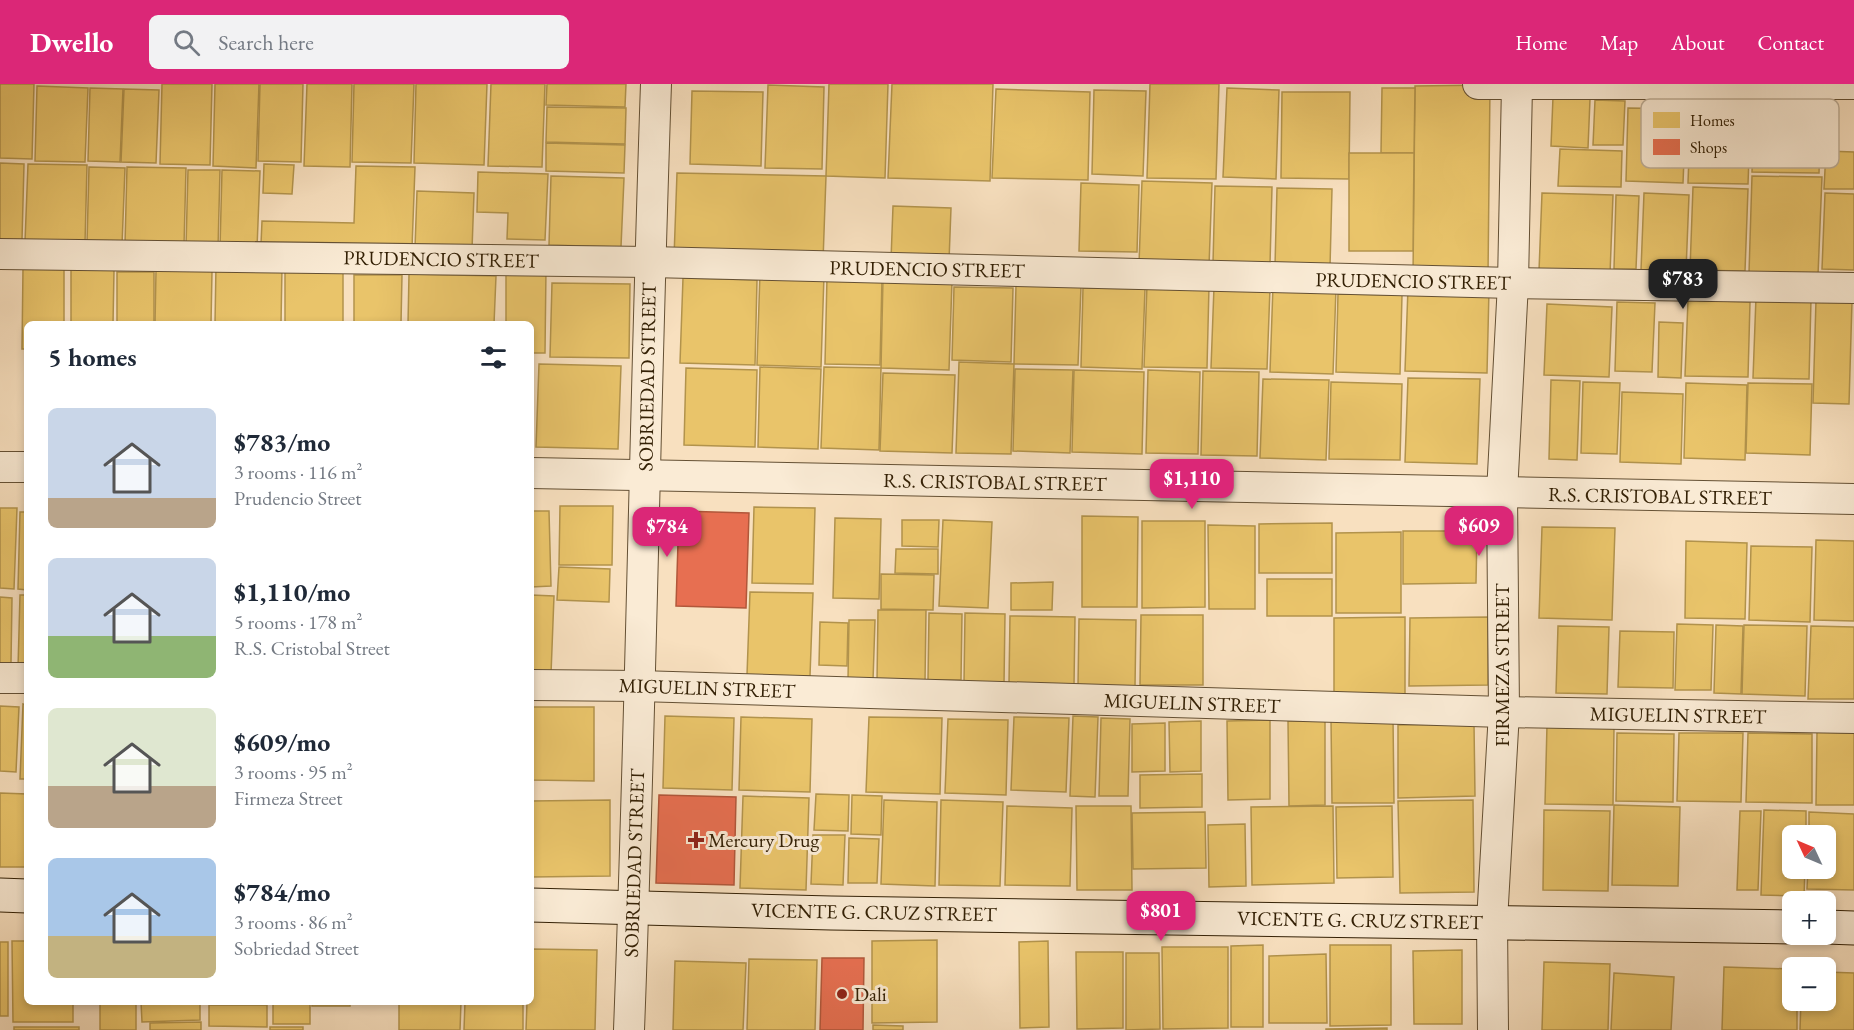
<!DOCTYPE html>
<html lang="en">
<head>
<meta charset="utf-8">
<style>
	body { margin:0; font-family:"EB Garamond",serif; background:#f2f2f3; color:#1f2937; height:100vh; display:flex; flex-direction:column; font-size:22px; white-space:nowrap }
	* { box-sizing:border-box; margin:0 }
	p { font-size:20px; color:#747a83 }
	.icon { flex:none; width:33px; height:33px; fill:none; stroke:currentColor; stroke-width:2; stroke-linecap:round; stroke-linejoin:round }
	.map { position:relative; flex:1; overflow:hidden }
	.panel { position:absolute; left:24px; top:237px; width:510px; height:684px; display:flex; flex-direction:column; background:#fff; border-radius:9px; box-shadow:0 3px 9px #0003 }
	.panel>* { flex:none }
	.needle { width:39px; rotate:314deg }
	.tools { position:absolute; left:1782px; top:741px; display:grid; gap:12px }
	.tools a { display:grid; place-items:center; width:54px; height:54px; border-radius:9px; background:#fff; box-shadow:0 3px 9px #0003; font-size:30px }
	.price { position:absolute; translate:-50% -51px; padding:0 14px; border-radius:12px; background:#db2777; color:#fff; font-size:20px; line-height:39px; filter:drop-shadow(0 2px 3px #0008) }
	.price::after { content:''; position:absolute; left:50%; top:36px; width:18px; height:14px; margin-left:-9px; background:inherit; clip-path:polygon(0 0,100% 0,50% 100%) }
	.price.selected { background:#222; color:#fff }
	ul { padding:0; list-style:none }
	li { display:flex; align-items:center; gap:18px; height:150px; padding:0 24px }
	li span { display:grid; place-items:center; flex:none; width:168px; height:120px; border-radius:9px; color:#555 }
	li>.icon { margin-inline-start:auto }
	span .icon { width:72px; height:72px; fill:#fffc; stroke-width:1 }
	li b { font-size:26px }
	h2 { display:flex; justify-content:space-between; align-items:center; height:72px; padding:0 24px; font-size:26px }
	header { display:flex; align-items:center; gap:36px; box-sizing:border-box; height:84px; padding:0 30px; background:#db2777; color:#fff }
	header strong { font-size:28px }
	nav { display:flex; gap:33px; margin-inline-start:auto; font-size:21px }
	.search { width:420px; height:54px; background:#f2f2f3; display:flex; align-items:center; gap:15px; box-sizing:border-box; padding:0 21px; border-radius:9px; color:#747a83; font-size:22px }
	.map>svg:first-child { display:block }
	.homes { fill:#e9c46a; stroke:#b2934c; stroke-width:1.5 }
	.shops { fill:#e76f51; stroke:#b1573a; stroke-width:1.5 }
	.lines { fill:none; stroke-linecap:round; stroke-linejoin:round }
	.street-casing { stroke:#645034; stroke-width:32 }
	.secondary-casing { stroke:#332005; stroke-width:35 }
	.street { stroke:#faebd5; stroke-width:30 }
	.secondary { stroke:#faebd5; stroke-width:33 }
	.poi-dot { fill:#8f2418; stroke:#faebd5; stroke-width:2 }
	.labels { text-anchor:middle; stroke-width:6; stroke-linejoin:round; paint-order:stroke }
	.street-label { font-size:20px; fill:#332005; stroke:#faebd5 }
	.poi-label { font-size:20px; fill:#332005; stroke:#faebd5; text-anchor:start }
	.key { fill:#faebd5; stroke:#beae97; stroke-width:1.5 }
	.key-label { font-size:16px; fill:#332005 }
</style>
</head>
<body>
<header>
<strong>Dwello</strong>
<div class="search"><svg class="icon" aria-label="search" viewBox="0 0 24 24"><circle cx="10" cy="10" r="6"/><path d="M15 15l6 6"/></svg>Search here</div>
<nav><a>Home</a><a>Map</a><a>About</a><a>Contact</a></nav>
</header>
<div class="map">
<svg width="1854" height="946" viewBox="0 0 1854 946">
	<rect width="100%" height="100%" fill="#f8e0bf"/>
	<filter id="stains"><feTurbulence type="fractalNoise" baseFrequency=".00333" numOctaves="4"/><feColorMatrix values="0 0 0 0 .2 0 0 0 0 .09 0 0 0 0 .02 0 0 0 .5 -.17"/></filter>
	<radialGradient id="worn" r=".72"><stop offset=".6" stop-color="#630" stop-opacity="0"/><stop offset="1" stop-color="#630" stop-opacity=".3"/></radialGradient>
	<g class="homes">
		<path d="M0,0H34L32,75L0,74Z"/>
		<path d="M162,0H212L210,81L160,80Z"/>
		<path d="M215,0H259L256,84L213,82Z"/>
		<path d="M260,0H303L301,78L258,77Z"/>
		<path d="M307,0H352L350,83L304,82Z"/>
		<path d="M354,0H414L411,79L352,78Z"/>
		<path d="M416,0H487L484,81L414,79Z"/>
		<path d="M491,0H545L542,83L488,82Z"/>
		<path d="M547,0H626L625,23L546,21Z"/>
		<path d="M829,0H888L885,94L826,92Z"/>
		<path d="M892,0H993L990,97L888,94Z"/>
		<path d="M1150,0H1219L1216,95L1147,94Z"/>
		<path d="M768,1L824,3L822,85L765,84Z"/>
		<path d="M1490,1L1488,192H1413L1415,2Z"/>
		<path d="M37,2L88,4L85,78L35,77Z"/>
		<path d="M90,4L123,5L120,78L88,77Z"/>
		<path d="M1227,4L1279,6L1276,95L1223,93Z"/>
		<path d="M1382,4H1415L1414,69H1381Z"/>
		<path d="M124,5L159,6L156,79L121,78Z"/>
		<path d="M996,5L1090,8L1088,96L992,94Z"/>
		<path d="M1094,6L1146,7L1143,92L1092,90Z"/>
		<path d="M692,7L763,8L761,82L690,80Z"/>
		<path d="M1282,8H1350L1349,95L1281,94Z"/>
		<path d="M1553,13L1590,15L1588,64L1551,62Z"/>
		<path d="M1691,15L1751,17L1748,100L1688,99Z"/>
		<path d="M1595,16L1625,17L1623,61H1593Z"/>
		<path d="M1754,21L1821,23L1819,89L1752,88Z"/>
		<path d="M547,23L626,24L625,60L546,58Z"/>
		<path d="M1628,24L1686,25L1683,99L1626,97Z"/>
		<path d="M546,59L625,61L624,89L546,87Z"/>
		<path d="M1560,65L1622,67L1621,103L1558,102Z"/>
		<path d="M1826,67L1854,68V105H1824Z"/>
		<path d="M1349,69H1414L1413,167H1349Z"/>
		<path d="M0,79L24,80L22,156H0Z"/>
		<path d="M28,80L87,81L85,159L25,158Z"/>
		<path d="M264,80L294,81L292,110L263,109Z"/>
		<path d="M356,82L415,83L412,164L261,160L262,137L354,139Z"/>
		<path d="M89,83L125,84L122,161L87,159Z"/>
		<path d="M127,83L186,84L184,161L125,160Z"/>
		<path d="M188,86H220L218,164L186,163Z"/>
		<path d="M222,86L260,87L257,164H220Z"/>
		<path d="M478,88L548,90L545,156L507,155L508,129L477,128Z"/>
		<path d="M677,89L826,92L823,177L674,174Z"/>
		<path d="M551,92L624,94L621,163L549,161Z"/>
		<path d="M1752,92L1822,93L1818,191L1749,189Z"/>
		<path d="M1142,97L1212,99L1209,182L1139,180Z"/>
		<path d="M1081,99L1139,101L1137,168L1079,167Z"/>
		<path d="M1215,102L1272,103L1270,180L1213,179Z"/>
		<path d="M1693,103L1748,105L1745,187L1690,186Z"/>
		<path d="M1277,104L1332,105L1330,183L1275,182Z"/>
		<path d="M417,107L474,109L472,166L415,164Z"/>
		<path d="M1542,109L1613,111L1610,190L1539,187Z"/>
		<path d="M1644,109L1689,111L1686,187L1641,186Z"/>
		<path d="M1825,109L1854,110V186L1822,185Z"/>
		<path d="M1616,111L1639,112L1636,185H1614Z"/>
		<path d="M893,122L951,124L949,177L891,176Z"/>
		<path d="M216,181L282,182L281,240H215Z"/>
		<path d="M23,184H64V240H27V265H22Z"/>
		<path d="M506,184H546L545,269H531V240H506Z"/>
		<path d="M71,185L114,186L113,240H71Z"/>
		<path d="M156,187H212L211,240H155Z"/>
		<rect x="285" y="187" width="58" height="53"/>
		<rect x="117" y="188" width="37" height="52"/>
		<path d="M760,189L824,191L821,283L757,281Z"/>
		<path d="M409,190L496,192L494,240H408Z"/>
		<path d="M354,191H402L401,240H354Z"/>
		<path d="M827,193L882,194L880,281L825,280Z"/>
		<path d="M683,194L757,196L755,281L680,279Z"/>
		<path d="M883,195L952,197L949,286L881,284Z"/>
		<path d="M552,199L630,200L629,274L550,273Z"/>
		<path d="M1016,201L1081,202L1078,281L1014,280Z"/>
		<path d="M1147,201L1209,202L1207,284L1144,283Z"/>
		<path d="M1273,202L1336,204L1333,290L1270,288Z"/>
		<path d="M954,203L1013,204L1011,278L952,276Z"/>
		<path d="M1214,203L1270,204L1267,285L1211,284Z"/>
		<path d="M1083,204L1145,205L1142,285L1081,283Z"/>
		<path d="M1408,204L1489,206L1487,289L1405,287Z"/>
		<path d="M1338,210L1402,211L1400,290L1336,288Z"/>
		<path d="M1756,213L1811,215L1809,295L1753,294Z"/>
		<path d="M1688,216L1750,218L1748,293L1685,292Z"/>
		<path d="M1816,216L1852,217L1849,320L1813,319Z"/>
		<path d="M1617,218L1655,219L1652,288L1615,287Z"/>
		<path d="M1547,220L1612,223L1609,293L1544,291Z"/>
		<path d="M1659,238L1683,239L1681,294L1658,293Z"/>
		<path d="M959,278L1014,280L1011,370L956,369Z"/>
		<path d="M539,280L621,282L618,365L536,363Z"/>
		<path d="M760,283L821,285L818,365L758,363Z"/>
		<path d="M824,283L881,284L879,366L821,364Z"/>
		<path d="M686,284L757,286L755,363L684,361Z"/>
		<path d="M1015,285L1073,286L1070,369L1013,367Z"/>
		<path d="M1074,286L1144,288L1142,370L1072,368Z"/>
		<path d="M1148,286L1200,288L1198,370L1146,369Z"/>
		<path d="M1203,287L1259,288L1257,372L1201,371Z"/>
		<path d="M883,289L955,291L952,369L880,367Z"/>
		<path d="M1408,294L1480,295L1477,380L1405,378Z"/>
		<path d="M1263,295L1329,296L1326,376L1260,374Z"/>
		<path d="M1551,296L1580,297L1577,376L1549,375Z"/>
		<path d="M1331,298L1402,300L1400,376L1329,375Z"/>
		<path d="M1583,298L1620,299L1617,370L1581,369Z"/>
		<path d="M1686,299L1747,301L1745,376L1684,374Z"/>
		<path d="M1748,299L1812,300L1810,371L1746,369Z"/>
		<path d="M1622,308L1683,310L1681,380L1620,378Z"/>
		<path d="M560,422H613L612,481H559Z"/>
		<path d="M754,423L815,424L813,500L752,499Z"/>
		<path d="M0,424H17L14,505L0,504Z"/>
		<path d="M531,427H549L551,502L531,503Z"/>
		<path d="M20,428H27V506L18,505Z"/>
		<path d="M1082,432L1138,433L1137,523H1082Z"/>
		<path d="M835,434L881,435L879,515L833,514Z"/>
		<path d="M902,436H939L938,463L902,462Z"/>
		<path d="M943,436L992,438L988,524L939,522Z"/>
		<path d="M1142,437H1205V523L1142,524Z"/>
		<path d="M1332,439V489H1259V440Z"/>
		<path d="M1208,441L1255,442V525H1209Z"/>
		<path d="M1542,443L1615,444L1612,536L1539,534Z"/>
		<path d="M1403,447H1477L1476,499L1403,500Z"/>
		<path d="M1401,448V529H1336V449Z"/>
		<path d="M1816,456L1854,457V537L1814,536Z"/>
		<path d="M1686,457L1747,459L1745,535L1685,534Z"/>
		<path d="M1751,462L1812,463L1810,538L1749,536Z"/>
		<path d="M896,465H938V490L895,489Z"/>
		<path d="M559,483L610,485L609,518L557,516Z"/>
		<path d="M881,490L934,491L933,526L881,525Z"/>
		<rect x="1267" y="495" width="65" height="37"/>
		<path d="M1053,498L1052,526H1011V499Z"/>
		<path d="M750,508L813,509L810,592L747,591Z"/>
		<path d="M20,511H27V585L18,584Z"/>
		<path d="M531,511L554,512L551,590L531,589Z"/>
		<path d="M0,513L12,514L11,579H0Z"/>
		<path d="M878,526H926L925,599H877Z"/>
		<path d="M929,529L962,530L961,596H928Z"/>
		<path d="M965,529L1005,530L1004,600H964Z"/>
		<path d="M1141,531H1203V601H1140Z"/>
		<path d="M1010,532L1075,533L1074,601L1009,600Z"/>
		<path d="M1405,533V615H1334V534Z"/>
		<path d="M1488,533V601L1409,602L1410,534Z"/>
		<path d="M1079,535L1136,536L1135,603H1078Z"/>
		<path d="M849,536H875L873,597L848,596Z"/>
		<path d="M820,538L848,539L847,582L819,581Z"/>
		<path d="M1677,540L1713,541L1711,606H1675Z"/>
		<path d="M1716,541L1743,542L1741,610L1714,609Z"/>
		<path d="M1744,541L1807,542L1805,612L1742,610Z"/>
		<path d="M1558,542L1609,543L1607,610L1556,609Z"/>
		<path d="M1811,542L1854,543V615H1808Z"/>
		<path d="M1620,547L1674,548L1673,604L1618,603Z"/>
		<path d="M23,620L27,621V695H20Z"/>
		<path d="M0,622L19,623L16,688L0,687Z"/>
		<path d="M533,623H594V697L532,696Z"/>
		<path d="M665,632L734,634L732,706L663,704Z"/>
		<path d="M1073,632L1098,633L1095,713L1070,712Z"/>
		<path d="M741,633L812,635L810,708L739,706Z"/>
		<path d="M869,633L942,634L940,710L866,708Z"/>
		<path d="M1014,633L1069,634L1066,708L1011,706Z"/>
		<path d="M1101,634L1130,635L1128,712H1099Z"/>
		<path d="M1393,634L1394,719H1332L1331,635Z"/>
		<path d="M948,635L1008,636L1006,711L945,709Z"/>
		<path d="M1270,636V715L1228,716L1227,637Z"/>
		<path d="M1201,637V687L1170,688L1169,638Z"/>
		<path d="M1288,637H1325V721L1289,722Z"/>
		<path d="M1165,639V687L1132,688V640Z"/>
		<path d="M1474,640L1475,712L1398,714V641Z"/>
		<path d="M1547,641L1614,642L1613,721L1545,720Z"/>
		<path d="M1817,648L1854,649V721H1816Z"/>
		<path d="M1617,649L1674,650L1673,718L1616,717Z"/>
		<path d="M1679,649H1743L1741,718L1677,717Z"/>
		<path d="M1748,649L1812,650V719L1746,718Z"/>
		<path d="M1202,690V723L1140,724V691Z"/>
		<path d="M0,709L27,710V783H0Z"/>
		<path d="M816,710L849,711L848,747L814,746Z"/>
		<path d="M852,711L882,712L881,751L851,750Z"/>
		<path d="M743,712L809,714L806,806L740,804Z"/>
		<path d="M610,716V792L531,793V717Z"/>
		<path d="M884,716L937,718L935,802L881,800Z"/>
		<path d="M941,716L1003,718L1000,802L939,801Z"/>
		<path d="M1473,716L1474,808L1400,809L1398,717Z"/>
		<path d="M1614,721L1680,723L1678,802L1612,801Z"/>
		<path d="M1007,722L1072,724L1070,802L1005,801Z"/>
		<path d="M1076,722H1131L1132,806H1077Z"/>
		<path d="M1333,722L1334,799L1252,801L1251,723Z"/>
		<path d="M1392,722L1393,793L1337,794L1336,723Z"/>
		<path d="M1544,726L1610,727L1608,807L1543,806Z"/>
		<path d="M1764,726L1806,727V752H1792V784H1805L1804,812L1761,811Z"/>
		<path d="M1740,727H1761L1758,806H1737Z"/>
		<path d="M1205,728L1206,784L1133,785L1132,729Z"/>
		<path d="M1809,728L1854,730V806L1807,805L1808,784H1826V752H1809Z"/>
		<path d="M1245,740L1246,802L1209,803L1208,741Z"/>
		<path d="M813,751H845L843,801L811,800Z"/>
		<path d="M849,754L879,755L877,799H848Z"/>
		<path d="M937,856V938L872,939V857Z"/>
		<path d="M12,857H27V918H73V938H13Z"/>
		<path d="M1048,857L1049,943L1020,944L1019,858Z"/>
		<rect x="0" y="858" width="8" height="74"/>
		<path d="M1263,861V943H1231V862Z"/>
		<path d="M1330,861H1391V941L1330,942Z"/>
		<path d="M1162,863H1228V944L1163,945Z"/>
		<path d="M531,865L597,866L595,946H526L527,918H531Z"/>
		<path d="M1462,866V940H1414L1413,867Z"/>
		<path d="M1076,868H1123V944L1077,945Z"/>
		<path d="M1126,869H1159L1160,945L1126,946Z"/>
		<path d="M1326,870L1327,939H1269V872Z"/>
		<path d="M749,875L817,876L815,946H747Z"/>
		<path d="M675,877L746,879L743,946H673Z"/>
		<path d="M1544,878L1610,880L1608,946H1542Z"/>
		<path d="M1724,883L1792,885V916H1797V946H1722Z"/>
		<path d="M1826,888L1854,889V946H1800L1801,916H1826Z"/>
		<path d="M1614,889L1674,893L1671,946H1611Z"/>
		<rect x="100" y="918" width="36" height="28"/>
		<path d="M141,918H200V936L142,938Z"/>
		<rect x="273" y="918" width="37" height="22"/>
		<rect x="312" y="918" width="38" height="4"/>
		<path d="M399,918H461L460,946H399Z"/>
		<path d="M465,918H523V946H464Z"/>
		<path d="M209,921H267V943L209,942Z"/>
		<path d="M201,938V946H150V939Z"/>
		<path d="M873,941L903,942V946H873Z"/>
		<rect x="14" y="943" width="65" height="3"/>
		<rect x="270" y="943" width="33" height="3"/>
		<path d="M1387,944V946H1326V945Z"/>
	</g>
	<g class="shops">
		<path d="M679,427L749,429L746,524L676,522Z"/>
		<path d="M659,711L736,713L734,801L656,799Z"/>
		<path d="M822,874H864L863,946H820Z"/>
	</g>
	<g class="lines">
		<defs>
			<g id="street">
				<path d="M1478,0H1854"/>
				<path d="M0,170L650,178L1513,199L1854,204"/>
				<path d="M0,383H27"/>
				<path d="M531,389L1854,415"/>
				<path d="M0,594H27"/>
				<path d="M531,601L639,602L1504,628L1854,634"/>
				<path d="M629,946C641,631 645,315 656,0"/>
				<path d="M1493,946L1492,837L1504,628L1502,409L1513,199L1517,1"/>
			</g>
			<g id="secondary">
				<path d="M0,811L27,812"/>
				<path d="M531,821L831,829L1792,843"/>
				<path d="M1826,843L1854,844"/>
			</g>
		</defs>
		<use href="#street" class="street-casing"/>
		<use href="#secondary" class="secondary-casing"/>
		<use href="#street" class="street"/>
		<use href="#secondary" class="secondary"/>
	</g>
	<g class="poi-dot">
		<path d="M693 747h6v6h6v6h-6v6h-6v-6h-6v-6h6z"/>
		<circle cx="842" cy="910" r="6"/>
	</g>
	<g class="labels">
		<g class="street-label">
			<text transform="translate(441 175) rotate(1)" y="7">PRUDENCIO STREET</text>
			<text transform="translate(927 185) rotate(1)" y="7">PRUDENCIO STREET</text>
			<text transform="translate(1413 197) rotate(1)" y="7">PRUDENCIO STREET</text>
			<text transform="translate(647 293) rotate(-89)" y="7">SOBRIEDAD STREET</text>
			<text transform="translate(995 398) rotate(1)" y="7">R.S. CRISTOBAL STREET</text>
			<text transform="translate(1660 412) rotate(1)" y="7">R.S. CRISTOBAL STREET</text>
			<text transform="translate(1502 581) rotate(-90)" y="7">FIRMEZA STREET</text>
			<text transform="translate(707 604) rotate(2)" y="7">MIGUELIN STREET</text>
			<text transform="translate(1192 619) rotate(2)" y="7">MIGUELIN STREET</text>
			<text transform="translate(1678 631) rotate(1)" y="7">MIGUELIN STREET</text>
			<text transform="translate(634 779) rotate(-88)" y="7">SOBRIEDAD STREET</text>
			<text transform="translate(874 828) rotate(1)" y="7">VICENTE G. CRUZ STREET</text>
			<text transform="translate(1360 836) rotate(1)" y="7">VICENTE G. CRUZ STREET</text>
		</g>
		<g class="poi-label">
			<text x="708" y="763">Mercury Drug</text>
			<text x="854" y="917">Dali</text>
		</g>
	</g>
	<rect x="1641" y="15" width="198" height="69" rx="9" class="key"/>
	<rect x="1653" y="28" width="27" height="16" fill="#e9c46a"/>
	<rect x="1653" y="55" width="27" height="16" fill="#e76f51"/>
	<g class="key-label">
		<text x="1690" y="42">Homes</text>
		<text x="1690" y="69">Shops</text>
	</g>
	<rect width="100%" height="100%" filter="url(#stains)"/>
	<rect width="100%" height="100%" fill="url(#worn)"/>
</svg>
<div class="tools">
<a><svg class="needle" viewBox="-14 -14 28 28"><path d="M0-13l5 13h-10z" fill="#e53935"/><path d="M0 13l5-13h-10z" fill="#747a83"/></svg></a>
<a>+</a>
<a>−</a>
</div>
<b class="price selected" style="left:1683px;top:226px">$783</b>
<b class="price" style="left:1192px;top:426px">$1,110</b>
<b class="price" style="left:1479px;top:473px">$609</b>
<b class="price" style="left:667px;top:474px">$784</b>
<b class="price" style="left:1161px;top:858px">$801</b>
<section class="panel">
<h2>5 homes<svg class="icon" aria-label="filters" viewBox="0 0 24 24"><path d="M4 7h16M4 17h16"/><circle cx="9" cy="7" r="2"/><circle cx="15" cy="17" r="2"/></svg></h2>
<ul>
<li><span style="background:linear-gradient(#c9d6e8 75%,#b9a48a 0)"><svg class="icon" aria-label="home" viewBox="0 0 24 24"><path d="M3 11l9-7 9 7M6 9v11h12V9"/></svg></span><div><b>$783/mo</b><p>3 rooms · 116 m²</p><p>Prudencio Street</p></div></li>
<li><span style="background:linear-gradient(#c9d6e8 65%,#8fb573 0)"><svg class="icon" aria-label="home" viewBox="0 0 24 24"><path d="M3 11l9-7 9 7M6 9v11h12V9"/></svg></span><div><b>$1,110/mo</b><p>5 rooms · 178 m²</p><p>R.S. Cristobal Street</p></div></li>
<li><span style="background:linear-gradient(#dfe7d0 65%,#b9a48a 0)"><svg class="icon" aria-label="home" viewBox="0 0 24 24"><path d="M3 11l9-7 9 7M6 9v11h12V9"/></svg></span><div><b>$609/mo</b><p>3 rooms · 95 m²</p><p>Firmeza Street</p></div></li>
<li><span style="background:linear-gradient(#a9c7e8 65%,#c2b280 0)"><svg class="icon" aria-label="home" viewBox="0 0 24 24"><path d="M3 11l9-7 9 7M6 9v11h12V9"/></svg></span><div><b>$784/mo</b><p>3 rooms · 86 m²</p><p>Sobriedad Street</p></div></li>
</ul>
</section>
</div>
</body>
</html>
